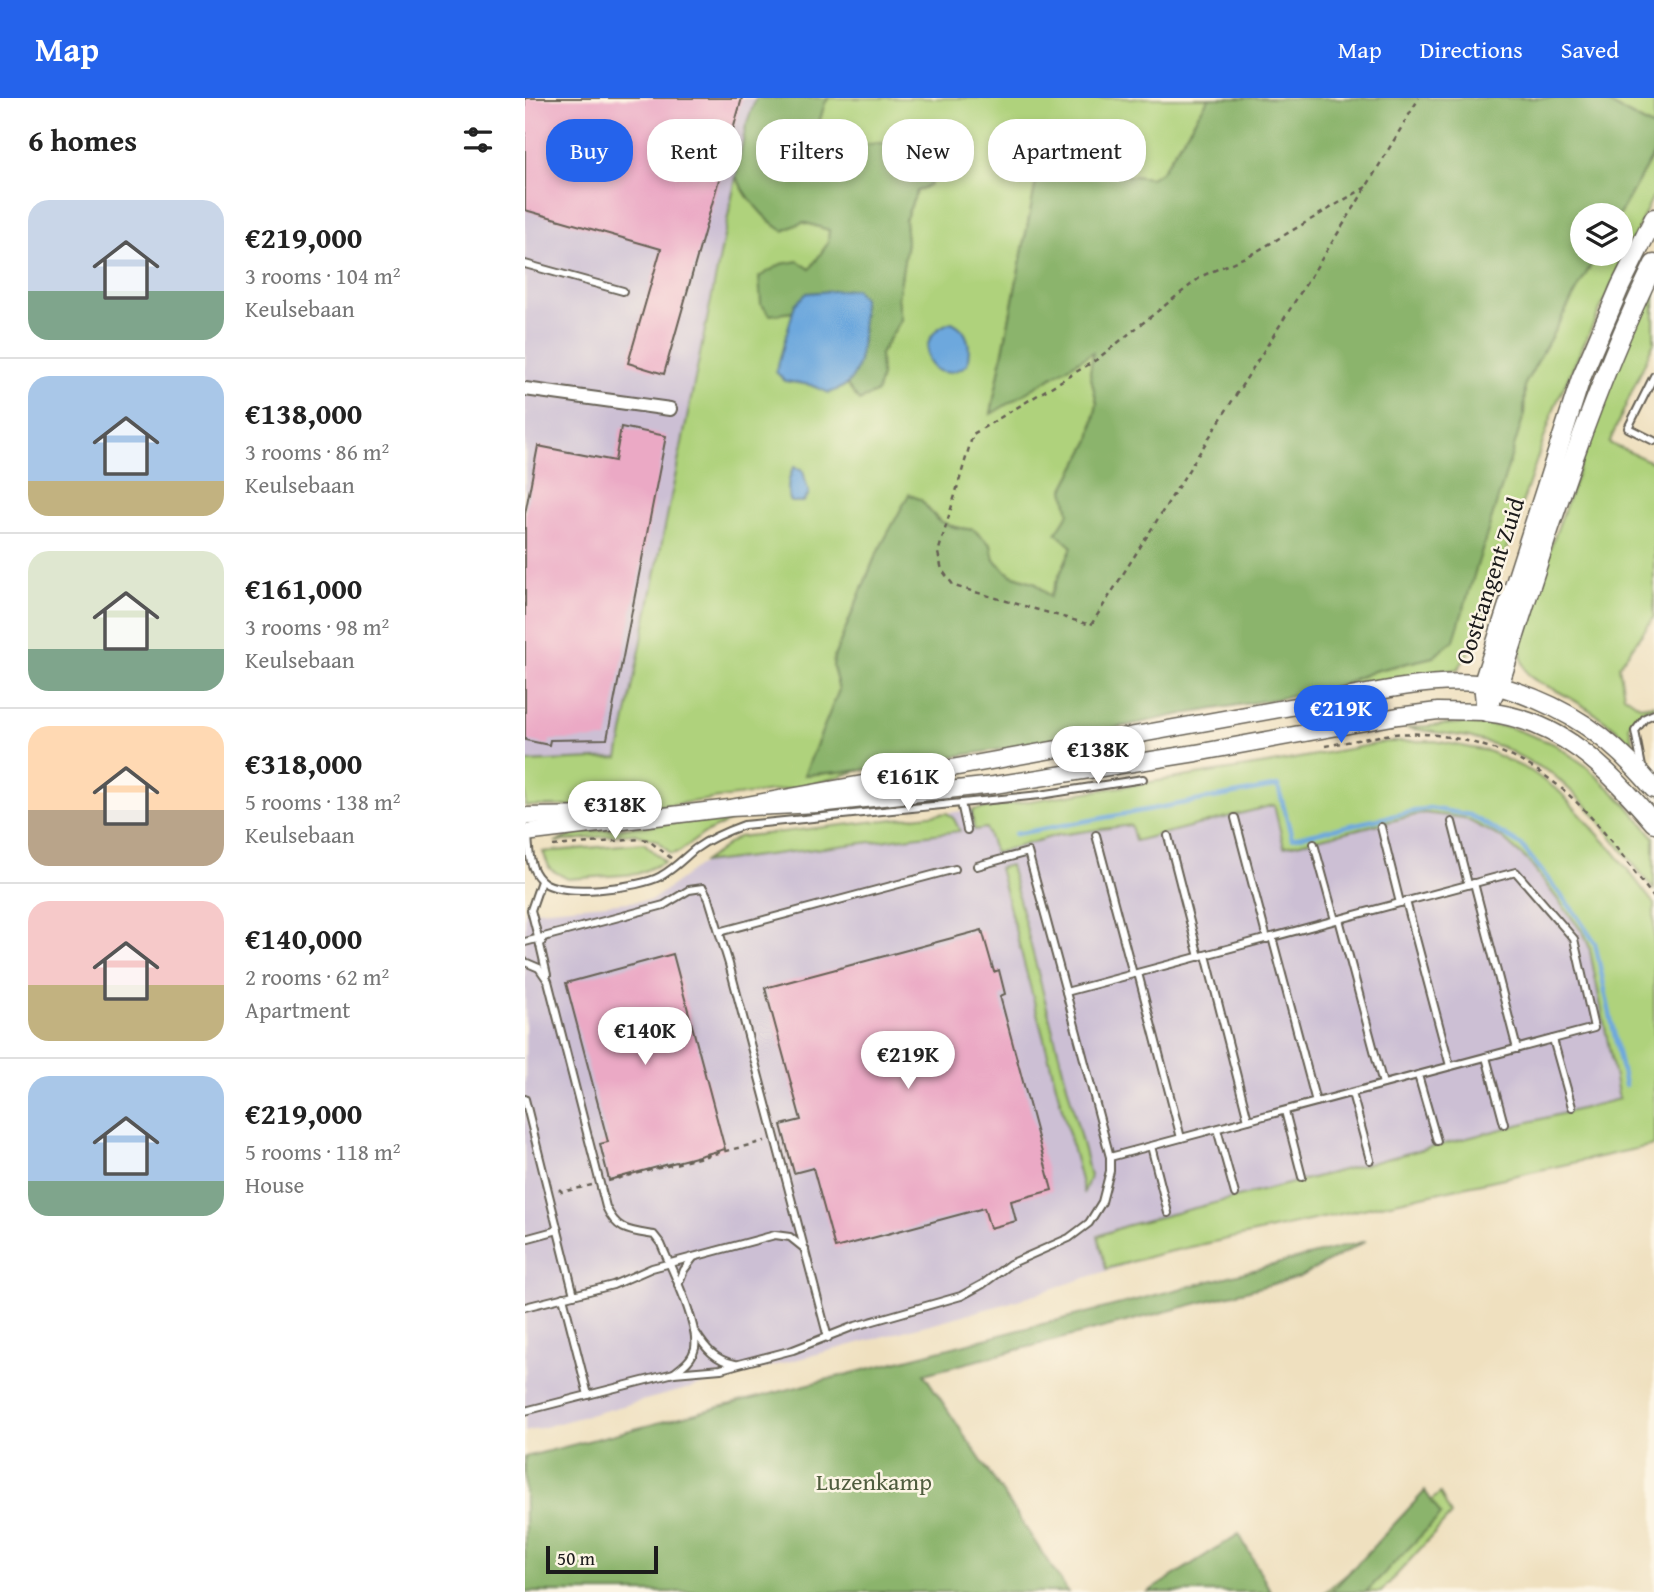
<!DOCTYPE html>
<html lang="en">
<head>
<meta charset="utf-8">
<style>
	body { margin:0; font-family:"Gentium Book Plus",serif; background:#f2f2f2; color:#222; height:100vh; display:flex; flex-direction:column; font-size:26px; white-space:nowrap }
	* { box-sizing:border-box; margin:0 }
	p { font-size:23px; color:#767676 }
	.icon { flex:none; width:38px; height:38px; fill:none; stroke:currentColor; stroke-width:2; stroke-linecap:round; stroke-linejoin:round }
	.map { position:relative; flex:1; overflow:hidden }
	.panel { display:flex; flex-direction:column; background:#fff; width:525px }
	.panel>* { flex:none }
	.guide { position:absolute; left:21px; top:21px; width:665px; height:63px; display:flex; gap:14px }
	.controls { position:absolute; left:1045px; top:105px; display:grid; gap:14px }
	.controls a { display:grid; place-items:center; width:63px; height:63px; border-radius:50%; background:#fff; box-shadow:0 4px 10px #0003; font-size:35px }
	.scale { position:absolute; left:21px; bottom:18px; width:112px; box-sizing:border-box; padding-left:7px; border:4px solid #1c1c1c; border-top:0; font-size:19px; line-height:24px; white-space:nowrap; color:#1c1c1c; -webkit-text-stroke:5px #fcf5e5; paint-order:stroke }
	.price { position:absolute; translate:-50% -60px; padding:0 16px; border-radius:24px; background:#fff; color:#222; font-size:23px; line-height:46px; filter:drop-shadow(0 2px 4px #0008) }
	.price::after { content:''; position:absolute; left:50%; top:42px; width:21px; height:16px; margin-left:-10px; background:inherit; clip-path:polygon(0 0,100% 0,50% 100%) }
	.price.on { background:#2563eb; color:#fff }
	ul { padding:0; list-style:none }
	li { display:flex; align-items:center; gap:21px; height:175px; padding:0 28px }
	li+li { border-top:2px solid #e0e0e0 }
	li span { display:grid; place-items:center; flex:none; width:196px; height:140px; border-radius:21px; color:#555 }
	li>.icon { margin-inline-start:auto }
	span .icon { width:84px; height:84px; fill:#fffc; stroke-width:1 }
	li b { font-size:30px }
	h2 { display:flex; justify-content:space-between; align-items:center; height:84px; padding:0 28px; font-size:30px }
	.tag { padding:0 24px; border-radius:28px; background:#fff; box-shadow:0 4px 10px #0003; font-size:24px; line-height:63px }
	.tag.on { background:#2563eb; color:#fff }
	header { display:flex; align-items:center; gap:42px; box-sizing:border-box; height:98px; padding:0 35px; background:#2563eb; color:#fff }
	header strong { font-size:33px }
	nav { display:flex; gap:38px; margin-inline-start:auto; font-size:24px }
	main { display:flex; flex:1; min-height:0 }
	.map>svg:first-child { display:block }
	.industrial { fill:#ccbfd4 }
	.green { fill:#afd27c; stroke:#66774c; stroke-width:2 }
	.forest { fill:#8bb46c; stroke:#546844; stroke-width:2 }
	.water { fill:#6da8dd; stroke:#44627c; stroke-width:2 }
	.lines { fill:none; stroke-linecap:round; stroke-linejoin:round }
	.stream { stroke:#6da8dd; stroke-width:4.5 }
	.building { fill:#eba9c5 }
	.lane-casing { stroke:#666155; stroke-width:10 }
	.street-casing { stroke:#666155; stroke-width:16 }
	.secondary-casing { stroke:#666155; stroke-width:19 }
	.primary-casing { stroke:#666155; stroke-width:21 }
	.path { stroke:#666155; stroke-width:2.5; stroke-dasharray:5 5; stroke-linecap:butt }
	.lane { stroke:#fff; stroke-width:6 }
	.street { stroke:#fff; stroke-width:12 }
	.secondary { stroke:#fff; stroke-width:16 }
	.primary { stroke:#fff; stroke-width:18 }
	.labels { text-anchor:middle; stroke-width:5; stroke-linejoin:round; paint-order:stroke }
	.street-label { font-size:24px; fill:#1c1c1c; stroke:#fcf5e5 }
	.park-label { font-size:24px; fill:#4f5c3e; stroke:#fcf5e5 }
</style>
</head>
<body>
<header>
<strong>Map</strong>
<nav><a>Map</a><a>Directions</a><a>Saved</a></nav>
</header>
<main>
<section class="panel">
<h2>6 homes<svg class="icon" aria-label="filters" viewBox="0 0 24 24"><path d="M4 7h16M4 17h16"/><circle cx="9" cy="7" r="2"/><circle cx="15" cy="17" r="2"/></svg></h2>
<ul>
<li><span style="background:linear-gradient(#c9d6e8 65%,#7fa58c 0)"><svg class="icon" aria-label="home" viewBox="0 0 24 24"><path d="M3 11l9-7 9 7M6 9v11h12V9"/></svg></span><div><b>€219,000</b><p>3 rooms · 104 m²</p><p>Keulsebaan</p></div></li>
<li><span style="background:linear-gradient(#a9c7e8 75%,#c2b280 0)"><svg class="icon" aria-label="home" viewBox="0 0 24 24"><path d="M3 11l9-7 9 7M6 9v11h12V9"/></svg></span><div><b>€138,000</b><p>3 rooms · 86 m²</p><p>Keulsebaan</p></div></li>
<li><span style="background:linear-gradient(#dfe7d0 70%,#7fa58c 0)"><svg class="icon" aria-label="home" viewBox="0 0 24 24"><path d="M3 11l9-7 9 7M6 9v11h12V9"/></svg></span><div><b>€161,000</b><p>3 rooms · 98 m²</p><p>Keulsebaan</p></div></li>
<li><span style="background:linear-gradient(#ffd9b3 60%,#b9a48a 0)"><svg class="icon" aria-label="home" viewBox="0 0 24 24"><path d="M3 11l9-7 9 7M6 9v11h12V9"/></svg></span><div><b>€318,000</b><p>5 rooms · 138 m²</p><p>Keulsebaan</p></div></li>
<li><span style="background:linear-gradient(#f6c9c9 60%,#c2b280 0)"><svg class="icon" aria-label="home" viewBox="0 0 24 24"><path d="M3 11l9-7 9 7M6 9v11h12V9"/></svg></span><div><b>€140,000</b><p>2 rooms · 62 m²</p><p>Apartment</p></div></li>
<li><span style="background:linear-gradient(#a9c7e8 75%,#7fa58c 0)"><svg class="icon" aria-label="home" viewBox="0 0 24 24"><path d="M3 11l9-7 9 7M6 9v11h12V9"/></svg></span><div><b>€219,000</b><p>5 rooms · 118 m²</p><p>House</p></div></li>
</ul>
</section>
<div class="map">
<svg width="1129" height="1494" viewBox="0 0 1129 1494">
	<rect width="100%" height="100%" fill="#fcf5e5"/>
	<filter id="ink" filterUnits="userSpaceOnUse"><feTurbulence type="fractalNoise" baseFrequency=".0143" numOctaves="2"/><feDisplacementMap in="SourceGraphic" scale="14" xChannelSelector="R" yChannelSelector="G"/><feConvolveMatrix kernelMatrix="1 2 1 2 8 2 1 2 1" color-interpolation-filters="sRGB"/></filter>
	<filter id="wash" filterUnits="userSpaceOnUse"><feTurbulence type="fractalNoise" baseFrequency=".00686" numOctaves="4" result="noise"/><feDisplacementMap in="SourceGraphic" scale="28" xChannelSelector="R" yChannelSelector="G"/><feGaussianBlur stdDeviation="1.57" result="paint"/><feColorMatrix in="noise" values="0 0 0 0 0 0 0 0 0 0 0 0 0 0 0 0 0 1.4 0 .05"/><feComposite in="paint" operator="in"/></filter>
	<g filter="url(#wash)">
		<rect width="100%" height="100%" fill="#efe0bf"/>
		<g class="industrial">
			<path d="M0,0H231L221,27L93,660L0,693Z"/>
			<path d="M742,666L906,707L997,742L1080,845L1127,1048L634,1156L480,1206L0,1334V813L127,802L213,739L447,712Z"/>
		</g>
		<g class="green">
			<path d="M304,0H684L637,73L626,80L514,69L466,315L569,253L565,275L572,305L565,342L539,391L544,415L532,435L547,449L524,500L511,485L486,477L469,462L449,432C419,428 415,426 396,402L350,459L309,559L308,569L314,592L280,677L337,672L278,689L135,708H0V664L93,660L211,79L223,100L277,124L304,132L303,145L285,172L270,206L337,229L330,277L322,287L356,278L355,256L376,222L373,200L382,144L380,122L392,93L405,86L397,69L398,54L391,43L330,47L290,38L300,5Z"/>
			<path d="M1074,0H1129V30Z"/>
			<path d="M1129,55V96L1030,308L950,545L933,571L814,588L849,573L908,559L999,317L1000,286L1072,156H1096L1094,117Z"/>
			<path d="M1129,177V244L1084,345L1129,365V519L1094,568L1099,597L1115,608L1129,606V609C1117,611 1111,617 1104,627L1108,646C1082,622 1054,603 1022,588C1014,584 1005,581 1001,573C990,552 999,530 1004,509L1114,206Z"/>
			<path d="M938,625L984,629L1029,646L1061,668L1103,708L1129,739V792L1063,709L1028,676L977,649L944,639L881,630Z"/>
			<path d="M910,643L963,653L1006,673L1035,694L1089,754L1129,806V1047L634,1156L581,1171L573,1138L600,1128L1094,1001L1064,848L1059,836L1002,762L977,740L939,720L899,715L759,749L749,707L610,743L606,727L533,737L470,755L461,730L449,732L447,712L742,666L861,644Z"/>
			<path d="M422,715L429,721L435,733L177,765L213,739Z"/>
			<path d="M215,718L178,736L154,754L146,756L133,743L107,735L30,744L55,734Z"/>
			<path d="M119,745L140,764L112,776L43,781L25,771L18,754Z"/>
			<path d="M485,767L561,1060L565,1079L559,1094L474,770Z"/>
			<path d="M915,1395L926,1417L856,1494H800Z"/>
		</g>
		<g class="forest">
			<path d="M231,0H304L300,5L290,38L330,47L391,43L398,54L397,69L406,86L392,93L380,122L382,144L373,200L376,222L355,256L356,278L352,294L334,303L322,287C340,264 337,229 338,200L270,206L268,214L245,217L236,206L234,179L256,166L273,163L285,171L303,145L304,132L278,124L258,133C236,119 224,101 211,79L221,27Z"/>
			<path d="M684,0H1074L1129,30V55L1094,117H1057V156H1072L1000,286L999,317L929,542L908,559L849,573L799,593L653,617L512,646L337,672L279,677L314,592L308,569L309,559L350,459L384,396L396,402L412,422L429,429L449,432L466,447L469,462L486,477L511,485L525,499L547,449L531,435L544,415L539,391L565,342L572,305L565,275L568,254L466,316L514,68L626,80L637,73Z"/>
			<path d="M841,1143L775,1179L399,1276L543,1494H0V1359Z"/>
			<path d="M900,1393L916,1417L841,1494H806Z"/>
			<path d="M714,1436L746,1494H623Z"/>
		</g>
		<g class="water">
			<path d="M330,191L338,200C337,223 340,268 324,284C319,290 311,292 304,295L285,287L260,283L251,274L270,206L282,195Z"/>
			<path d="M427,224C445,233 446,249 442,267C399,295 386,235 427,224Z"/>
			<path d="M269,369L278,373L284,396L278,404H266C261,393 263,379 269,369Z"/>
		</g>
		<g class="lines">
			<path class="stream" d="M490,736L753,688L767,740L904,710L945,717L996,747L1050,815L1070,845L1100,987"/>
		</g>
		<g id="blocks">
			<g class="building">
				<path d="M0,0H217L139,276L103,265L136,151L0,112Z"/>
				<path d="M96,329L141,338L82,641L25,642L24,647L0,642V416L13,348L90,363Z"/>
				<path d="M457,832L469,874L474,872L480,896L475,898L527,1092L486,1103L491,1123L465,1130L459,1110L310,1150L288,1070L269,1075L256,1027L276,1022L240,890Z"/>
				<path d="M148,856L200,1051L84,1082L75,1046L83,1044L41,885Z"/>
			</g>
		</g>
	</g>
	<g filter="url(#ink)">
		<use href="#blocks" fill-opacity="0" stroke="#666155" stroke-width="2"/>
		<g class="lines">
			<defs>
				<g id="lane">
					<path d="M0,166L98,193"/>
					<path d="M1129,278L1103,330L1129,343"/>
					<path d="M1117,669L1110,633L1120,620L1129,616"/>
					<path d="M436,705L442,732"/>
					<path d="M710,720L742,841"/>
					<path d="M927,724L943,786"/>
					<path d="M856,729L875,805"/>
					<path d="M3,736C4,752 4,771 16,782C33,800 115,790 136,778C149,771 159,760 170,751C185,740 202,733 219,727L515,697L618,681"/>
					<path d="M571,737L608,876"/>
					<path d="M643,738L674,859"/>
					<path d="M789,746L810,822"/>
					<path d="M452,768L503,754L541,894"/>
					<path d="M949,785L992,951"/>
					<path d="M881,803L925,968"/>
					<path d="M814,821L858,986"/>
					<path d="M194,834L430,771"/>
					<path d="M747,839L791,1004"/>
					<path d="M17,843L15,847L22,877"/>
					<path d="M0,844L139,807L164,792L178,790L184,801L204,866L303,1240"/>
					<path d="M15,847L6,812L16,783"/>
					<path d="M681,857L723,1022"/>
					<path d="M0,864L14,870L23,883L81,1109C92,1133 104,1133 129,1137L136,1146C146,1170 174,1226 170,1250C167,1262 158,1268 149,1275"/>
					<path d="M613,875L656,1040"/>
					<path d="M1028,941L1047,1009"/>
					<path d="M961,959L979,1026"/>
					<path d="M893,977L912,1043"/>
					<path d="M827,995L845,1062"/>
					<path d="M0,1001L49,1197"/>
					<path d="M760,1013L777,1079"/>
					<path d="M692,1031L710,1096"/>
					<path d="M626,1048L643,1115"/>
					<path d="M0,1141L33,1132"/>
					<path d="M153,1187L159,1172L168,1160"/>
					<path d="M38,1199L63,1297"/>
					<path d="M0,1209L88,1187L127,1170L250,1137L265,1139L280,1151"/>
					<path d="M171,1235C181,1251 190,1262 210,1266"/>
					<path d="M0,1313L149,1275L196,1271L214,1266L268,1252L327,1229L436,1198L458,1186L485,1166L544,1140L564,1125L577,1104L585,1073V1059L541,894L991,774L1049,841L1069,930L585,1059"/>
				</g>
				<path id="street" d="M0,291L145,311"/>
				<g id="secondary">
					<path d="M0,718L88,717"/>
					<path d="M0,735L205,710L293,706L469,687L671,655L873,618L913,613L961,614L974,588C937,581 902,585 865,591L205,710"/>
				</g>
				<g id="primary">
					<path d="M1129,120L1095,189L1056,280L958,585L961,614C1036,622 1082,670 1129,725"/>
					<path d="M1129,166C1063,301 1019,446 974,588C1041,608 1085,638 1129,691"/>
				</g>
			</defs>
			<use href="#lane" class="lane-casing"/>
			<use href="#street" class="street-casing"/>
			<use href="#secondary" class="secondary-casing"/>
			<use href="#primary" class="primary-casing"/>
			<g class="path">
				<path d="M841,89L729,155L677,178L571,262L448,336L413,455L417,472L429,488L566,527L830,108L894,0"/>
				<path d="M800,648C823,644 846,639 868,636C893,634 919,637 942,643C1037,667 1073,726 1129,800"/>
				<path d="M28,748L115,741L123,742L146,760"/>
				<path d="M83,1083L240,1043"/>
				<path d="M34,1091L37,1094L67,1087"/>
			</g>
			<use href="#lane" class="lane"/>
			<use href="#street" class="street"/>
			<use href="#secondary" class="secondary"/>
			<use href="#primary" class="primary"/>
		</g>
	</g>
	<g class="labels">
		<g class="street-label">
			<text transform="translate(965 483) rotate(-72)" y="8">Oosttangent Zuid</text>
		</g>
		<g class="park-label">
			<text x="349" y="1392">Luzenkamp</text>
		</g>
	</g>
</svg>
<div class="controls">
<a><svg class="icon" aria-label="layers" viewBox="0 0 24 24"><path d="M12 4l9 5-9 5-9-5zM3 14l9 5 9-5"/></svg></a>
</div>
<div class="scale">50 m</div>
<b class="price on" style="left:816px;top:647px">€219K</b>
<b class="price" style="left:573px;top:688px">€138K</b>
<b class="price" style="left:383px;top:715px">€161K</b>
<b class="price" style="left:90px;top:743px">€318K</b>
<b class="price" style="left:120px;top:969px">€140K</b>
<b class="price" style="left:383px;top:993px">€219K</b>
<div class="guide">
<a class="tag on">Buy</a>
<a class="tag">Rent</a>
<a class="tag">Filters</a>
<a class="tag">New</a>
<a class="tag">Apartment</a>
</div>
</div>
</main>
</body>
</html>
